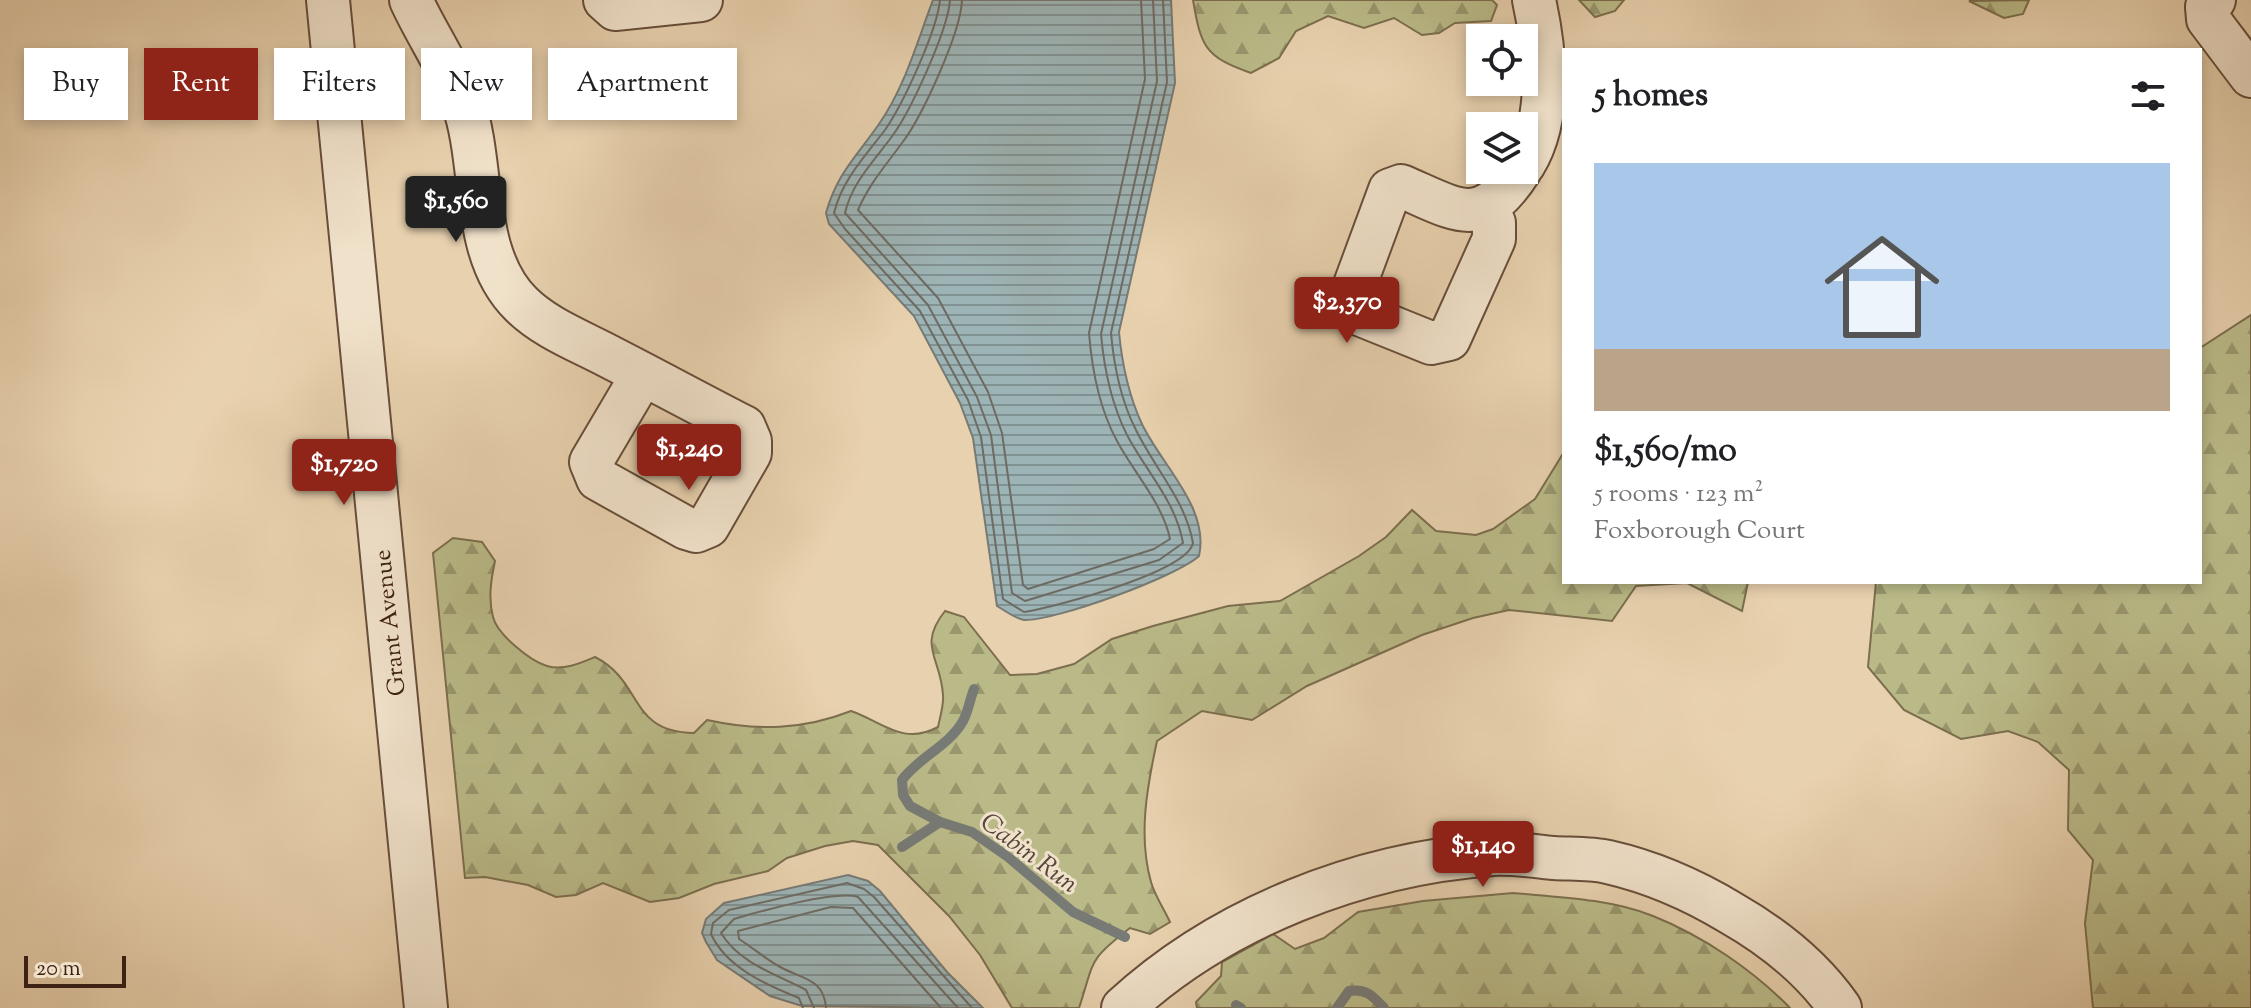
<!DOCTYPE html>
<html lang="en">
<head>
<meta charset="utf-8">
<style>
	body { margin:0; font-family:"Sorts Mill Goudy",serif; background:#f2f2f2; color:#202124; height:100vh; display:flex; flex-direction:column; font-size:30px; white-space:nowrap }
	* { box-sizing:border-box; margin:0 }
	p { font-size:26px; color:#757577 }
	.icon { flex:none; width:44px; height:44px; fill:none; stroke:currentColor; stroke-width:2; stroke-linecap:round; stroke-linejoin:round }
	.map { position:relative; flex:1; overflow:hidden }
	.sheet { position:absolute; left:1562px; top:48px; width:640px; height:536px; display:flex; flex-direction:column; background:#fff; border-radius:0px; box-shadow:0 4px 12px #0003 }
	.sheet>* { flex:none }
	.banner { position:absolute; left:24px; top:48px; width:760px; height:72px; display:flex; gap:16px }
	.tools { position:absolute; left:1466px; top:24px; display:grid; gap:16px }
	.tools a { display:grid; place-items:center; width:72px; height:72px; border-radius:0px; background:#fff; box-shadow:0 4px 12px #0003; font-size:40px }
	.scale { position:absolute; left:24px; bottom:20px; width:102px; box-sizing:border-box; padding-left:8px; border:4px solid #3e2213; border-top:0; font-size:22px; line-height:28px; white-space:nowrap; color:#3e2213; -webkit-text-stroke:6px #f0e1ca; paint-order:stroke }
	.price { position:absolute; translate:-50% -68px; padding:0 18px; border-radius:8px; background:#8f2418; color:#fff; font-size:26px; line-height:52px; filter:drop-shadow(0 2px 4px #0008) }
	.price::after { content:''; position:absolute; left:50%; top:48px; width:24px; height:18px; margin-left:-12px; background:inherit; clip-path:polygon(0 0,100% 0,50% 100%) }
	.price.active { background:#222; color:#fff }
	ul { padding:0; list-style:none }
	li { display:grid; align-content:center; gap:16px; height:424px; padding:0 32px }
	li span { display:grid; place-items:center; height:248px; border-radius:0px; color:#555 }
	li>.icon { margin-inline-start:auto }
	span .icon { width:144px; height:144px; fill:#fffc; stroke-width:1 }
	li b { font-size:34px }
	h2 { display:flex; justify-content:space-between; align-items:center; height:96px; padding:0 32px; font-size:34px }
	.tag { padding:0 28px; border-radius:0px; background:#fff; box-shadow:0 4px 12px #0003; font-size:28px; line-height:72px }
	.tag.active { background:#8f2418; color:#fff }
	.map>svg:first-child { display:block }
	.forest { fill:url(#forest-firs); stroke:#7c6e4e; stroke-width:2 }
	.water { fill:url(#water-rules); stroke:#777a75; stroke-width:2 }
	.lines { fill:none; stroke-linecap:round; stroke-linejoin:round }
	.shore { stroke:#6e6b64; stroke-width:2 }
	.stream { stroke:#777a75; stroke-width:10 }
	.minor-casing { stroke:#684e3a; stroke-width:46 }
	.minor { stroke:#f0e1ca; stroke-width:42 }
	.labels { text-anchor:middle; stroke-width:6; stroke-linejoin:round; paint-order:stroke }
	.street-label { font-size:24px; fill:#3e2213; stroke:#f0e1ca }
	.water-label { font-size:26px; font-style:italic; fill:#56463c; stroke:#f0e1ca }
</style>
</head>
<body>
<div class="map">
<svg width="2251" height="1008" viewBox="0 0 2251 1008">
	<defs>
		<pattern id="forest-firs" width="22" height="20" patternUnits="userSpaceOnUse" patternTransform="scale(2)"><rect width="22" height="20" fill="#baba88"/><path d="M5 1l3.5 6h-7zM16 11l3.5 6h-7z" fill="#99976e"/></pattern>
		<pattern id="water-rules" width="6" height="5" patternUnits="userSpaceOnUse" patternTransform="scale(2)"><rect width="6" height="5" fill="#9db4b6"/><path d="M0 2.5h6" fill="none" stroke="#819293"/></pattern>
	</defs>
	<rect width="100%" height="100%" fill="#e8d1ae"/>
	<filter id="stains"><feTurbulence type="fractalNoise" baseFrequency=".0025" numOctaves="4"/><feColorMatrix values="0 0 0 0 .2 0 0 0 0 .09 0 0 0 0 .02 0 0 0 .5 -.17"/></filter>
	<radialGradient id="worn" r=".72"><stop offset=".6" stop-color="#630" stop-opacity="0"/><stop offset="1" stop-color="#630" stop-opacity=".3"/></radialGradient>
	<g class="forest">
		<path d="M1193,0H1492L1497,5L1491,21L1455,23L1439,33L1422,35L1394,18L1364,28L1328,16L1296,31L1279,58L1251,73C1205,57 1201,47 1193,0Z"/>
		<path d="M1579,0H1624L1615,11L1595,17Z"/>
		<path d="M2029,0L2023,14L2004,18L1969,1Z"/>
		<path d="M2251,315V1008H2093L2085,923L2093,860L2068,830L2069,770L2038,742L2008,731L1961,739L1904,710L1868,667L1876,582H2200V348Z"/>
		<path d="M1564,452V582H1748L1742,611L1687,583L1636,586L1612,621L1509,610L1473,618L1422,635L1307,686L1252,720L1202,711L1157,741C1147,787 1138,836 1151,882C1155,896 1164,909 1170,922L1150,934L1130,928C1087,961 1095,960 1079,1008H1012L980,955L949,916L878,845L853,841L825,846L787,858L768,871L714,884L679,898L650,902L603,883L576,895L556,897L528,885L485,877L465,878L433,553L453,538L482,542L495,561C491,580 488,598 493,617C497,634 530,661 547,666C563,671 581,663 595,657C644,682 628,732 694,733L707,720C757,731 803,730 851,711C883,722 903,746 938,727C940,717 944,705 943,695C941,658 917,646 945,611L964,617L1010,675L1037,674L1074,664L1112,639L1153,626L1228,606L1280,601L1359,556L1386,537L1412,510L1436,531L1476,535L1493,529L1535,499Z"/>
		<path d="M1513,893C1558,897 1611,899 1653,916C1703,936 1753,970 1790,1008H1197L1196,1002L1221,976L1222,962L1273,934L1295,949L1324,938L1358,912L1423,901Z"/>
	</g>
	<g class="water">
		<path d="M933,0H1171L1175,83L1119,332C1122,364 1128,393 1141,422C1160,464 1210,507 1199,556C1176,577 1055,621 1024,620C1016,619 1004,610 997,606L973,438L960,403L914,316L829,224L826,213C837,173 857,156 879,124C905,87 917,42 933,0Z"/>
		<path d="M848,875L868,881L880,891L947,972L983,1008L802,1006L770,996L717,960L706,942L702,933L706,919L724,903Z"/>
	</g>
	<g class="lines">
		<g class="shore">
			<path d="M940,0C937,31 903,104 885,130C865,156 842,180 834,213L845,229L920,311L968,400L981,437L1003,599L1024,612C1055,607 1187,572 1193,543C1185,499 1154,468 1135,428C1120,398 1114,367 1111,333L1167,82L1163,0"/>
			<path d="M950,0C948,30 911,110 893,135C875,160 852,182 845,213L928,305L977,397L991,435L1012,593L1025,601L1159,560L1183,543C1176,502 1146,471 1127,435C1111,403 1104,369 1101,334L1157,81L1153,0"/>
			<path d="M962,0C961,32 922,117 902,143C886,165 869,184 858,210L938,298L988,392L1002,433L1023,585L1028,589L1154,549L1170,539C1163,504 1134,473 1117,441C1099,408 1092,371 1089,333L1145,79L1141,0"/>
			<path d="M803,1008L799,998C766,985 726,967 711,934L713,923L729,910L847,883L864,889L874,897L972,1008"/>
			<path d="M814,1008L806,990C776,974 740,964 721,933L734,919C761,911 836,890 858,897L958,1008"/>
			<path d="M826,1008C824,979 803,979 782,968C767,960 753,948 739,939L738,931L831,907L853,908L941,1008"/>
		</g>
		<g class="stream">
			<path d="M974,689C970,699 968,712 963,721C949,746 919,757 902,780L903,795L910,806L940,822L972,832L1008,857L1073,912L1125,937"/>
			<path d="M902,847L940,822"/>
			<path d="M1236,1005L1241,1008"/>
			<path d="M1337,1008L1349,991C1366,988 1373,996 1384,1008"/>
		</g>
		<defs>
			<g id="minor">
				<path d="M328,0L426,1008"/>
				<path d="M411,0C427,35 449,66 463,103C485,163 470,254 521,304C545,328 580,341 610,357C655,380 699,404 744,427L750,441V453L708,526L696,531L686,528L598,479L591,462L643,374"/>
				<path d="M605,0L615,9L701,0"/>
				<path d="M2214,0L2207,7L2208,19L2251,76"/>
				<path d="M1524,164C1553,117 1545,50 1534,0"/>
				<path d="M1484,208L1494,223V239L1449,339L1431,343L1354,312L1349,301L1390,190L1401,186C1457,210 1481,231 1520,170"/>
				<path d="M1123,1008C1222,917 1359,864 1493,854C1513,853 1534,856 1554,858C1571,859 1591,858 1608,862C1652,872 1693,890 1731,913C1773,937 1812,968 1840,1008"/>
			</g>
		</defs>
		<use href="#minor" class="minor-casing"/>
		<use href="#minor" class="minor"/>
	</g>
	<g class="labels">
		<g class="street-label">
			<text transform="translate(389 623) rotate(-96)" y="8">Grant Avenue</text>
		</g>
		<g class="water-label">
			<text transform="translate(1030 852) rotate(37)" y="9">Cabin Run</text>
		</g>
	</g>
	<rect width="100%" height="100%" filter="url(#stains)"/>
	<rect width="100%" height="100%" fill="url(#worn)"/>
</svg>
<div class="tools">
<a><svg class="icon" aria-label="locate" viewBox="0 0 24 24"><circle cx="12" cy="12" r="6"/><path d="M12 2v4M12 18v4M2 12h4M18 12h4"/></svg></a>
<a><svg class="icon" aria-label="layers" viewBox="0 0 24 24"><path d="M12 4l9 5-9 5-9-5zM3 14l9 5 9-5"/></svg></a>
</div>
<div class="scale">20 m</div>
<b class="price active" style="left:456px;top:244px">$1,560</b>
<b class="price" style="left:1347px;top:345px">$2,370</b>
<b class="price" style="left:689px;top:492px">$1,240</b>
<b class="price" style="left:344px;top:507px">$1,720</b>
<b class="price" style="left:1483px;top:889px">$1,140</b>
<div class="banner">
<a class="tag">Buy</a>
<a class="tag active">Rent</a>
<a class="tag">Filters</a>
<a class="tag">New</a>
<a class="tag">Apartment</a>
</div>
<section class="sheet">
<h2>5 homes<svg class="icon" aria-label="filters" viewBox="0 0 24 24"><path d="M4 7h16M4 17h16"/><circle cx="9" cy="7" r="2"/><circle cx="15" cy="17" r="2"/></svg></h2>
<ul>
<li><span style="background:linear-gradient(#a9c7e8 75%,#b9a48a 0)"><svg class="icon" aria-label="home" viewBox="0 0 24 24"><path d="M3 11l9-7 9 7M6 9v11h12V9"/></svg></span><div><b>$1,560/mo</b><p>5 rooms · 123 m²</p><p>Foxborough Court</p></div></li>
</ul>
</section>
</div>
</body>
</html>
